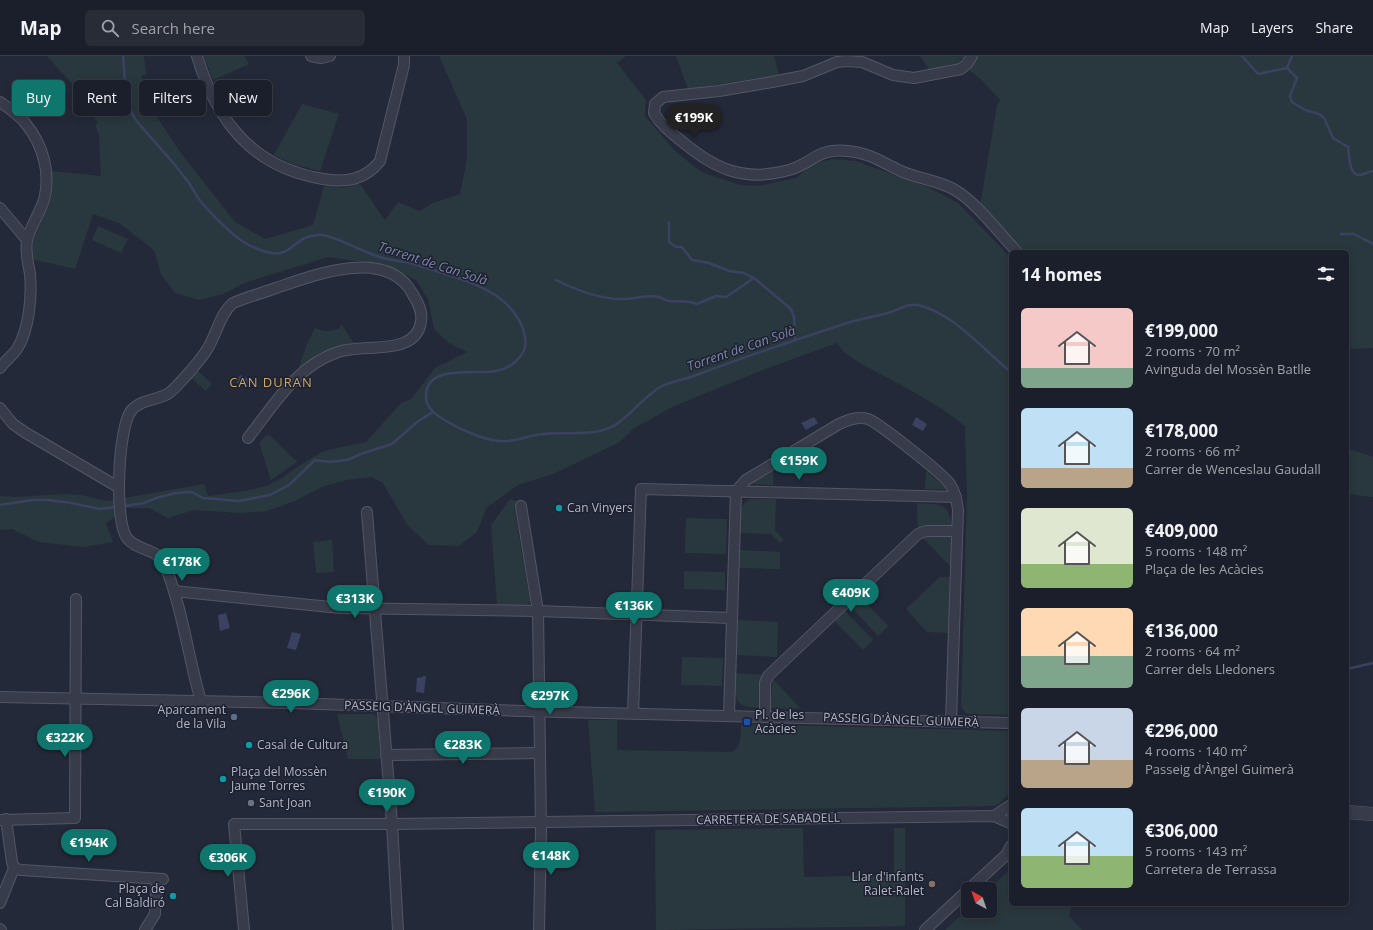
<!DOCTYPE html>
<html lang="en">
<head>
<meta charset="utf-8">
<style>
	body { margin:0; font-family:"Open Sans",sans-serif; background:#282c37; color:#f1f3f6; height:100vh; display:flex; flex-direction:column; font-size:15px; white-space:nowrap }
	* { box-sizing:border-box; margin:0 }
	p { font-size:13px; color:#a0a2a9 }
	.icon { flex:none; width:22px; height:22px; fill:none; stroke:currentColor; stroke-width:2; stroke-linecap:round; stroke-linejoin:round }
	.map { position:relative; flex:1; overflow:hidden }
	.drawer { position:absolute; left:1009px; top:194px; width:340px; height:656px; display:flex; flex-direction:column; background:#1b1f2b; border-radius:6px; box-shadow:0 2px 10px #0003,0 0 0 1px #393d47 }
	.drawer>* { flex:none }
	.guide { position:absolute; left:12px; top:24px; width:380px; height:36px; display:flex; gap:8px }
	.needle { width:26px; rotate:320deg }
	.controls { position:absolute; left:961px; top:826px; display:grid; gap:8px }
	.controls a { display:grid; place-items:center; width:36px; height:36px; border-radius:6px; background:#1b1f2b; box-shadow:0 2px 10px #0003,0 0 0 1px #393d47; font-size:20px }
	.price { position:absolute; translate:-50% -34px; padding:0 9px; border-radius:14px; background:#0f766e; color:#fff; font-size:13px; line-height:26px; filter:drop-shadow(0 1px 2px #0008) }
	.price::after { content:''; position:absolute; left:50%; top:24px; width:12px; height:9px; margin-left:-6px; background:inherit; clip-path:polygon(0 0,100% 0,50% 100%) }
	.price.selected { background:#222; color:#fff }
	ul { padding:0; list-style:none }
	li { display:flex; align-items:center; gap:12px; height:100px; padding:0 12px }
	li span { display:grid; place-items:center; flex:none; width:112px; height:80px; border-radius:6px; color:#555 }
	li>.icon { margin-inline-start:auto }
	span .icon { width:48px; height:48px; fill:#fffc; stroke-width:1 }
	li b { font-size:17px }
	h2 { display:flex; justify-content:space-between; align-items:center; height:48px; padding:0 12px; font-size:17px }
	.chip { padding:0 14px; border-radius:6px; background:#1b1f2b; box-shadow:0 2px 10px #0003,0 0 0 1px #393d47; font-size:14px; line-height:36px }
	.chip.selected { background:#0f766e; color:#fff }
	header { display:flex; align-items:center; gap:24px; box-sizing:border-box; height:56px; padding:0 20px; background:#1b1f2b; border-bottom:1px solid #393d47 }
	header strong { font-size:19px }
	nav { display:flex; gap:22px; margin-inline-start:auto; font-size:14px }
	.search { width:280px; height:36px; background:#282c37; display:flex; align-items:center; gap:10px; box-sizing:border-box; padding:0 14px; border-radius:6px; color:#a0a2a9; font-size:15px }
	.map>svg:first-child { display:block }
	.green { fill:#29383e }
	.water { fill:#3b4261 }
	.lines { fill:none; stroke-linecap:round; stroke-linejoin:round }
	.stream { stroke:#3b4261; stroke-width:2.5 }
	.minor-casing { stroke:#535665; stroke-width:12 }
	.tertiary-casing { stroke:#535665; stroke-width:14 }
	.minor { stroke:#383b4a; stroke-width:10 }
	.tertiary { stroke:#383b4a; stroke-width:13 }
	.culture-dot { fill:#0f9aa8; stroke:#1d202f; stroke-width:1.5 }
	.service-dot { fill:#5c6f8a; stroke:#1d202f; stroke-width:1.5 }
	.transit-dot { fill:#1a4fb4; stroke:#1d202f; stroke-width:1.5 }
	.worship-dot { fill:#6b7280; stroke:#1d202f; stroke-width:1.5 }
	.education-dot { fill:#8d6e63; stroke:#1d202f; stroke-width:1.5 }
	.labels { text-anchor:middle; stroke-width:3; stroke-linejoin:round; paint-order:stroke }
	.poi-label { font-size:12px; fill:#b3b6c6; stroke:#1d202f; text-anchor:start }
	.street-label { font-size:12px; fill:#b3b6c6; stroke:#1d202f }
	.water-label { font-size:13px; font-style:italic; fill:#7d86ab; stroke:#1d202f }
	.neighbourhood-label { font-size:13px; letter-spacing:1px; fill:#cca968; stroke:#1d202f }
</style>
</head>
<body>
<header>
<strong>Map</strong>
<div class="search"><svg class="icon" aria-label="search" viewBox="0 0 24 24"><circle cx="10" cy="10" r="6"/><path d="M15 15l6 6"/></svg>Search here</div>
<nav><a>Map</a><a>Layers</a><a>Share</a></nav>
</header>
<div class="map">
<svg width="1373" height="874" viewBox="0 0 1373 874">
	<rect width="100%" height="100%" fill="#242939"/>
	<g class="green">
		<path d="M47,0H144L146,18L141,20L155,58L180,96L235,166L265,183L313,169L324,130L342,132L360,128L385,164L398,146L420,155L433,147L460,138L467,103V63L439,0H626L617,7L646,44L645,60L674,94L701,116L740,129L758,130L796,122L813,108L832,103L856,105L930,132L958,147L1011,202V659L967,658L961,651L967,437L965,370L942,353L912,335L858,306L844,296L837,287L768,312L674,350L633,373L620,386L553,418L518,429L487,451L477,476L459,490L429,489L408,470L383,427L372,421L347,424L324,430L292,446L267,455L241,457L194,454L168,462L149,452H127L106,467L113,486L83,491L39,486L12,473L0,474V440L16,441L63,438L81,439L107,445L204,428L208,440L245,435L267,430L282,422L300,409L324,395L366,386L401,347L411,343L435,312L467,296L449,287L434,273L428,243L416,224L386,209L328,201L247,226L223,238L199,244L175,237L161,218L154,194L119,167L93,158L75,213L32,203L33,186L50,146L52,115L101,120L99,79L95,69L98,67L73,29Z"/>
		<path d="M204,0H244L249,8L213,24Z"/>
		<path d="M676,0H774L779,19L688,33Z"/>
		<path d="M920,0H965L957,9L930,14Z"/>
		<path d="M978,0H1373V292L1347,293V196H1021L980,150L997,49L1001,45L982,24L969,14Z"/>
		<path d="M302,48L339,58L320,115L293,108L274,99Z"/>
		<path d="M98,170L128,183L121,197L92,184Z"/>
		<path d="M341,268L354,287L322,296L299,311L307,288L315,272C324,276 332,276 340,272Z"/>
		<path d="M198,315L212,328L206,335L191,322Z"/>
		<path d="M268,378L297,406L271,424L259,387Z"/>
		<path d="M1347,392L1373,401V441L1347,438Z"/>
		<path d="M773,413V429L753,428V425Z"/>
		<path d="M926,415L945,431V433H925Z"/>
		<path d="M510,443L519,446L514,450L530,545L526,550L497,549L491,469Z"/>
		<path d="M751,443H776L775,474L784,484L780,487L771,478L740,477C740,464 737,448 751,443Z"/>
		<path d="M917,447C940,449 948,445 952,471L922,470L918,474Z"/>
		<path d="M686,462L727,463L726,498L685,497Z"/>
		<path d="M922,481H951V511Z"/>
		<path d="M332,484L334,516L316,517L313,486Z"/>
		<path d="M740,494L780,496V513L739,512Z"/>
		<path d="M684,515L725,516V534L684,533Z"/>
		<path d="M940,521H950L949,577L927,576L906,553Z"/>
		<path d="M859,540L888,570L878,580L849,549Z"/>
		<path d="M844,554L873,584L863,594L834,564Z"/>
		<path d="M738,564L778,566L777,601L737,599Z"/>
		<path d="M682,601L723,602L722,630L681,629Z"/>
		<path d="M736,617L765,619L761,652C731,651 736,643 736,617Z"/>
		<path d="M772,622L801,653L771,652Z"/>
		<path d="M337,658H374L378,663L380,703H348Z"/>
		<path d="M588,664H617V694L731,696C743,691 740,679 741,668L1011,675V735L1000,747L994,750L595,756Z"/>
		<path d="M803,772L804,821L894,819V772H905V870L656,874L655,774Z"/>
		<path d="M1011,813V848H1072L1069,860L1082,874H945L968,853V855H990L989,833Z"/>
	</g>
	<g class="water">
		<path d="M240,319L252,325L249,332L237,327V323Z"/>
		<path d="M814,361L818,367L806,374L801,367Z"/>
		<path d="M916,361L927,368L923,375L912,369Z"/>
		<path d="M226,557L230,572L220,575L218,559Z"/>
		<path d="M292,576L301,578L296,594L287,592Z"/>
		<path d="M423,620H426L424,637L416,636L417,622L423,621Z"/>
	</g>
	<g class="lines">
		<g class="stream">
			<path d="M123,0C125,21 124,44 135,63C151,83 170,101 185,122C191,128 194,137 199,143C209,156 236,184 251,190C296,212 288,178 321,179C334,179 364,197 380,201C389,204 397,205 406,206C424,211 443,217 461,223C486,232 509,243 521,268C525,277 528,289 522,298C516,307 506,313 496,315C476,319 425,307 426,341C426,350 432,356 440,361C453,370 482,384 499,385C513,387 529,379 543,378C566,375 598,382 618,367C634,356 645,339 662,330C673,325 687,323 699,318C747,300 795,284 844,268C859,263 873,261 888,257C899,254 907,247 918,249C955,258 982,293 1011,316"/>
			<path d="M1242,0L1258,18L1287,12L1297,22L1290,40L1292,46L1305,54L1319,58L1324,62L1333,82L1348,91C1350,100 1348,121 1361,119C1365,118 1368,116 1373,115"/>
			<path d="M1287,12L1292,0"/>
			<path d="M669,166V186L676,191H682L692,204L709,207L729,215L744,217L754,222L791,253L794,261L795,283"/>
			<path d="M1341,178H1354L1373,188"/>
			<path d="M556,224C576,234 602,244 625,243C636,243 647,238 659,241C662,242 666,245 670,245C680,246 687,244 697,248L716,240L726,241L754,222"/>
			<path d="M0,449L32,444H48L71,447L100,453L115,451"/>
			<path d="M125,450L144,447L156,442L176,437L192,436L203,442L239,445L270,439L289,429L315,404L329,406L347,404L361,398L392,388L417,366L433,356"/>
			<path d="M1347,613L1373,607"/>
		</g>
		<defs>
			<g id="minor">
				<path d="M197,0C217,66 252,111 323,123C346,127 365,124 380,105L404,9V0"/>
				<path d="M311,0L321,2L330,0"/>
				<path d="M972,0L967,8L961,13L914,22L893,19L862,6L846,5L837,6L803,20L772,26L719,35L663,41L655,48L654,57C660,68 669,75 679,83C713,112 743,127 789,114C814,107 815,92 848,95C870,97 881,106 901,115C918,123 938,124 955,134C976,146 1000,178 1017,196"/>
				<path d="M0,46C9,52 19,59 26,68C43,89 51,117 44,144C39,158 31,170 27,184"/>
				<path d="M0,152L27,184C25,196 28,206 30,218C32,241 29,274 17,293C12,300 5,305 0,312"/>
				<path d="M0,352L13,368L26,377L118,431"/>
				<path d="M521,450L538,555L541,772L539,874"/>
				<path d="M367,456L392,768L398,874"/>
				<path d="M174,535L340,552L538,555L731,562"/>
				<path d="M0,641L291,647L522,655L1011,667"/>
				<path d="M201,645C188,601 183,555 166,512C158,490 139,497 127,482C114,465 118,372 131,355C140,343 157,345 169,337C175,333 180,326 186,320C194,311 202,302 208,292C217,277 220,258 233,247C247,241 262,237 276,232C314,219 386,191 412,237C417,245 423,255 421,265C417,301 363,287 338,296C296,310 274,349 248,382"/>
				<path d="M633,657L641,433L956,441"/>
				<path d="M729,659L736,435L746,424L839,368C848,364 858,360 868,363C879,367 943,418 950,428C955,436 957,445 958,454L951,665"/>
				<path d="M765,660V627L768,620L918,478L926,475H957"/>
				<path d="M386,699L540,697"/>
				<path d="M994,760L1011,749"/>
				<path d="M0,764L75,762L76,543"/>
				<path d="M14,812L21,814L163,823"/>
				<path d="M969,833L1006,799L1011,790"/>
				<path d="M0,847L14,812L12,806L6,763"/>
				<path d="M0,873L1,874"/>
				<path d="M145,874L155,858L157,824"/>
				<path d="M244,874L234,768H392L994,760L1010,767"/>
				<path d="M925,874L968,834"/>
			</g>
			<path id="tertiary" d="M1347,756L1373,758"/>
		</defs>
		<use href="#minor" class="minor-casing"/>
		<use href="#tertiary" class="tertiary-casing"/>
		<use href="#minor" class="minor"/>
		<use href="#tertiary" class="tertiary"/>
	</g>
	<g class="culture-dot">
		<circle cx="559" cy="452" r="4"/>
		<circle cx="249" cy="689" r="4"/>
		<circle cx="223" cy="723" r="4"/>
		<circle cx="173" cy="840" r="4"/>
	</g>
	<circle class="service-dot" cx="234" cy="661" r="4"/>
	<rect class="transit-dot" x="743" y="662" width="8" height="8" rx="2"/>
	<circle class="worship-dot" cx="251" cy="747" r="4"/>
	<circle class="education-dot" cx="932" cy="828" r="4"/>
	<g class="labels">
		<g class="poi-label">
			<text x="567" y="456">Can Vinyers</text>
			<text x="226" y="658" text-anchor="end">Aparcament<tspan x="226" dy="14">de la Vila</tspan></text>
			<text x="755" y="663">Pl. de les<tspan x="755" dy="14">Acàcies</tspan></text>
			<text x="257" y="693">Casal de Cultura</text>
			<text x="231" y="720">Plaça del Mossèn<tspan x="231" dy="14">Jaume Torres</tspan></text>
			<text x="259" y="751">Sant Joan</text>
			<text x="924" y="825" text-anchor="end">Llar d'infants<tspan x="924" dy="14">Ralet-Ralet</tspan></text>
			<text x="165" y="837" text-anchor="end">Plaça de<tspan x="165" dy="14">Cal Baldiró</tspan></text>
		</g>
		<g class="street-label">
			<text transform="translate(422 652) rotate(2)" y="4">PASSEIG D'ÀNGEL GUIMERÀ</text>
			<text transform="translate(901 664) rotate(2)" y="4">PASSEIG D'ÀNGEL GUIMERÀ</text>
			<text transform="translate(768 763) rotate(-1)" y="4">CARRETERA DE SABADELL</text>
		</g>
		<g class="water-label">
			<text transform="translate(433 207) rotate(18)" y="5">Torrent de Can Solà</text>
			<text transform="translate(741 292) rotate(-19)" y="5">Torrent de Can Solà</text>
		</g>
		<g class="neighbourhood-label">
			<text x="271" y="331">CAN DURAN</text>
		</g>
	</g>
</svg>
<div class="controls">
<a><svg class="needle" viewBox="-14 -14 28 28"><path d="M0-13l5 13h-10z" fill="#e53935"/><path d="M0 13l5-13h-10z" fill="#a0a2a9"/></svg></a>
</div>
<b class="price selected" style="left:694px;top:82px">€199K</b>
<b class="price" style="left:799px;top:425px">€159K</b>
<b class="price" style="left:182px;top:526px">€178K</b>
<b class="price" style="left:851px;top:557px">€409K</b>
<b class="price" style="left:355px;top:563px">€313K</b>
<b class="price" style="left:634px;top:570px">€136K</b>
<b class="price" style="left:291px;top:658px">€296K</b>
<b class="price" style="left:550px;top:660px">€297K</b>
<b class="price" style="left:65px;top:702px">€322K</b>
<b class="price" style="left:463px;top:709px">€283K</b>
<b class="price" style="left:387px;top:757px">€190K</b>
<b class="price" style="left:89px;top:807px">€194K</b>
<b class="price" style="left:551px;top:820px">€148K</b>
<b class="price" style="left:228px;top:822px">€306K</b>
<div class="guide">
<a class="chip selected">Buy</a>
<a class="chip">Rent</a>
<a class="chip">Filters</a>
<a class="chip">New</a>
</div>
<section class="drawer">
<h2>14 homes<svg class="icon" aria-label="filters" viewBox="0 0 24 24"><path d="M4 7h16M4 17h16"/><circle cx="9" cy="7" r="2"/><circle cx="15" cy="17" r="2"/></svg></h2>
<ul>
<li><span style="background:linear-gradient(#f6c9c9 75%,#7fa58c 0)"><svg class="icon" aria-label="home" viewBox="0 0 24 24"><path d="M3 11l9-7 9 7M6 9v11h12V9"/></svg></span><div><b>€199,000</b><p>2 rooms · 70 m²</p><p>Avinguda del Mossèn Batlle</p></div></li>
<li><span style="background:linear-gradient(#bfe0f5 75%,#b9a48a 0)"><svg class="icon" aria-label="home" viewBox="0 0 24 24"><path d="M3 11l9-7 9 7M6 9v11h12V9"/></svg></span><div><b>€178,000</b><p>2 rooms · 66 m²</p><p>Carrer de Wenceslau Gaudall</p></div></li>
<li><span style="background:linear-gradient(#dfe7d0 70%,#8fb573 0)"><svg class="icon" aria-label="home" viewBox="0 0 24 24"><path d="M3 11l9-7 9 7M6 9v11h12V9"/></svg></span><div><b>€409,000</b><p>5 rooms · 148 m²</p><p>Plaça de les Acàcies</p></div></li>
<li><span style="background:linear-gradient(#ffd9b3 60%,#7fa58c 0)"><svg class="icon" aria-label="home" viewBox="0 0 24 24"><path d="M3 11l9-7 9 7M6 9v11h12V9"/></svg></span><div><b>€136,000</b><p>2 rooms · 64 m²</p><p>Carrer dels Lledoners</p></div></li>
<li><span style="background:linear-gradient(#c9d6e8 65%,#b9a48a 0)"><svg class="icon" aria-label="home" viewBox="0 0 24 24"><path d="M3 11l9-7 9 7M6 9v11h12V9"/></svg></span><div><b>€296,000</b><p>4 rooms · 140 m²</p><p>Passeig d'Àngel Guimerà</p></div></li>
<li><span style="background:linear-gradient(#bfe0f5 60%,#8fb573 0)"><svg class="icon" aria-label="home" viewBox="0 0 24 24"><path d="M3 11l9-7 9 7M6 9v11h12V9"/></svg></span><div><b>€306,000</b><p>5 rooms · 143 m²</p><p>Carretera de Terrassa</p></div></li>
</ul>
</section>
</div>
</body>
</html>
